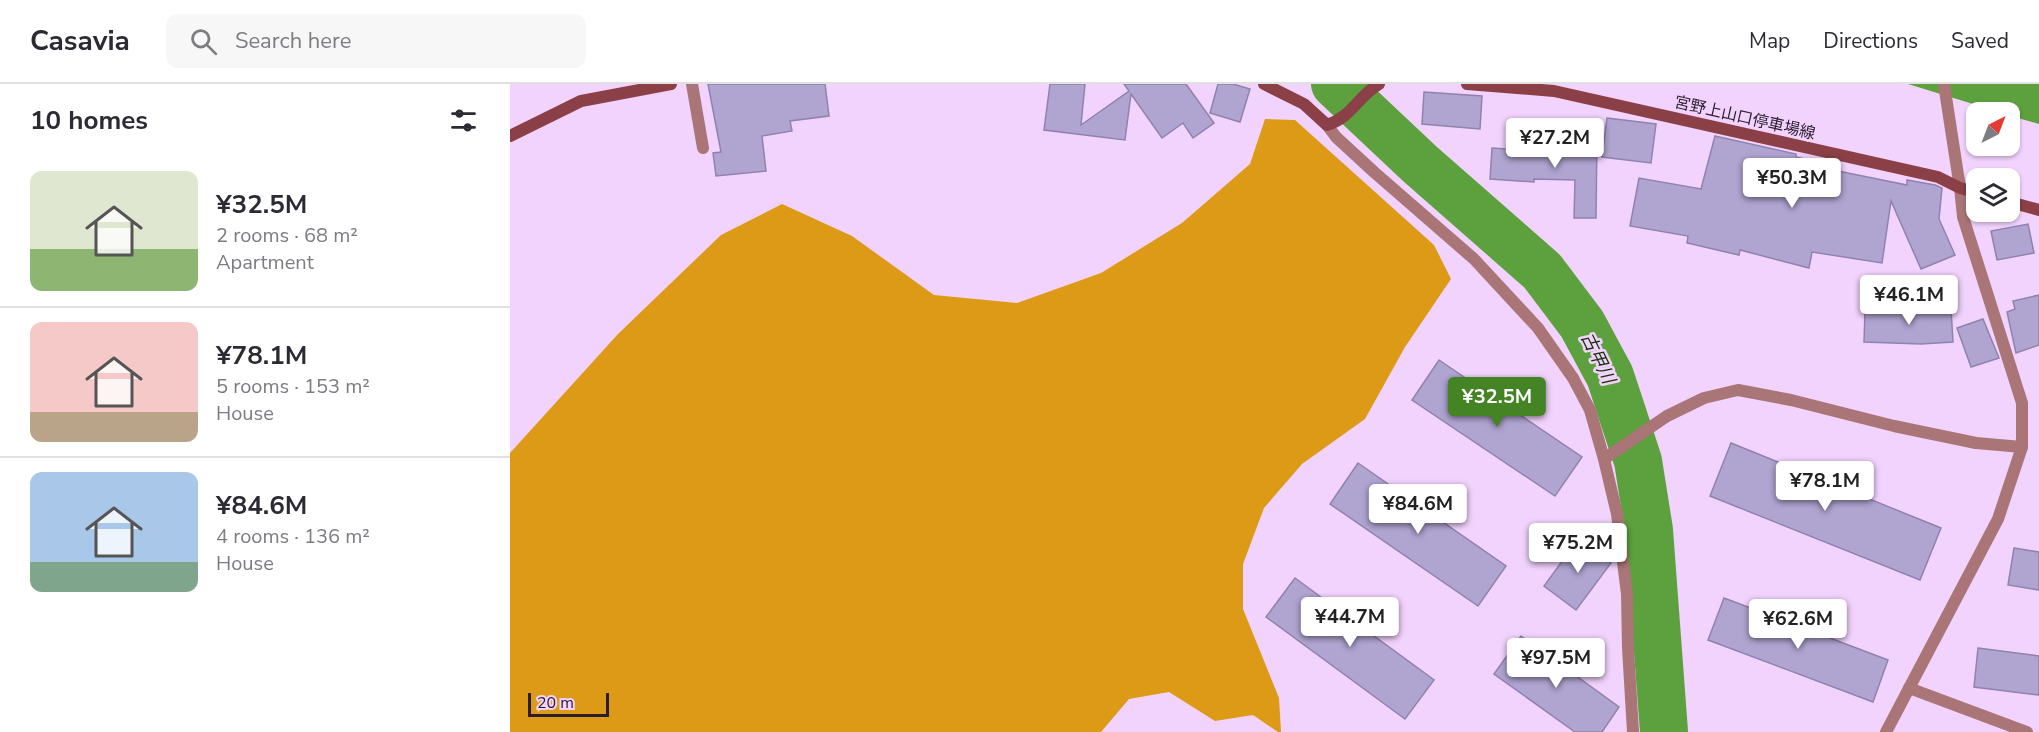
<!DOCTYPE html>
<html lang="en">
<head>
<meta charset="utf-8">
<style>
	body { margin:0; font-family:"Nunito Sans","Noto Sans JP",sans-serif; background:#f7f7f7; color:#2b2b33; height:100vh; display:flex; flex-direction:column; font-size:22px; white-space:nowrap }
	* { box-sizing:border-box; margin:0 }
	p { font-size:20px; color:#7c7c81 }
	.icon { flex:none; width:33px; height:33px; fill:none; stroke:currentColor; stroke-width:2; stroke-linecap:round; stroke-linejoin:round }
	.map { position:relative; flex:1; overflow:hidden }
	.sheet { display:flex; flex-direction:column; background:#fff; width:510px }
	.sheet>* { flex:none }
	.needle { width:39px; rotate:42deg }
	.tools { position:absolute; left:1456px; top:18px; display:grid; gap:12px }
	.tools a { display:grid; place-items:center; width:54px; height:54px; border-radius:12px; background:#fff; box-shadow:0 2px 4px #0004; font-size:30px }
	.scale { position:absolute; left:18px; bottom:15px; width:81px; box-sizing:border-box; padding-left:6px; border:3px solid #2a1e2e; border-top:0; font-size:16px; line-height:21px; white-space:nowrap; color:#2a1e2e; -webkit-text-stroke:4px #f2d3fd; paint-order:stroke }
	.price { position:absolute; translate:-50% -51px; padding:0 14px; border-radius:6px; background:#fff; color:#222; font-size:20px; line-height:39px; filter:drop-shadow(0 2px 3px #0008) }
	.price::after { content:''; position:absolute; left:50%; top:36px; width:18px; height:14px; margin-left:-9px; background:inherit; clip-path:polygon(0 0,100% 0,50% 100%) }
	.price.active { background:#458425; color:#fff }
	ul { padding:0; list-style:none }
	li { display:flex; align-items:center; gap:18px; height:150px; padding:0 30px }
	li+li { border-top:2px solid #e1e1e2 }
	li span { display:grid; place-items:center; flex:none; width:168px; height:120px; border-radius:12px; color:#555 }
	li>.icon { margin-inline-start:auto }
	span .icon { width:72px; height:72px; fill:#fffc; stroke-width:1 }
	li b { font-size:26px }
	h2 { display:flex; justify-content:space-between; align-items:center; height:72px; padding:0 30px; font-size:26px }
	header { display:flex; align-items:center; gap:36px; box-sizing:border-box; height:84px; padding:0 30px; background:#fff; border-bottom:2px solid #e1e1e2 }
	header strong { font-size:28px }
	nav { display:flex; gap:33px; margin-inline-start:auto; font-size:21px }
	.search { width:420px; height:54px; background:#f7f7f7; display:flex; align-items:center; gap:15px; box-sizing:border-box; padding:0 21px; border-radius:12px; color:#7c7c81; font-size:22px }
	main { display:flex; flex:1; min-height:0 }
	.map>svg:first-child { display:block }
	.forest { fill:#dc9a16 }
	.water { fill:#5da03e }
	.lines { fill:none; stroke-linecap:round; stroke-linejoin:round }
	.river { stroke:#5da03e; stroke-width:48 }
	.building { fill:#b0a4d1; stroke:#8f83ae; stroke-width:1.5 }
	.minor { stroke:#aa7577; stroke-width:12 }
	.tertiary { stroke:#aa7577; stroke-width:12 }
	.secondary { stroke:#8a4046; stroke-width:12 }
	.labels { text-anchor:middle; stroke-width:5; stroke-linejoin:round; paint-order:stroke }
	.street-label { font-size:16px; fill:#2a1e2e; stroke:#f2d3fd }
	.water-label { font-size:18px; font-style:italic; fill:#18320b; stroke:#f2d3fd }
</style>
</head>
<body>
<header>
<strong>Casavia</strong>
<div class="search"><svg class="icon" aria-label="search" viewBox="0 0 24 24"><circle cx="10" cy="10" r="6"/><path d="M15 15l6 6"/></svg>Search here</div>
<nav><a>Map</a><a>Directions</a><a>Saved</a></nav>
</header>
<main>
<section class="sheet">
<h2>10 homes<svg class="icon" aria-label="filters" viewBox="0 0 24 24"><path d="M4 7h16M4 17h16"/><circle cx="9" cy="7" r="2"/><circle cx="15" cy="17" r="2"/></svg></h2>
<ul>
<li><span style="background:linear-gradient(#dfe7d0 65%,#8fb573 0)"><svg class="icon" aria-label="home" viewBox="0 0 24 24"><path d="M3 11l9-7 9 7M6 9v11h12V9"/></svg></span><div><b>¥32.5M</b><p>2 rooms · 68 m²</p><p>Apartment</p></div></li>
<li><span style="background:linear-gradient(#f6c9c9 75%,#b9a48a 0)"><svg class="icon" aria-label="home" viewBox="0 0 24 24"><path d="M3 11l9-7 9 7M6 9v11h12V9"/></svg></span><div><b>¥78.1M</b><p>5 rooms · 153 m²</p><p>House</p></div></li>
<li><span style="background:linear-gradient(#a9c7e8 75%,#7fa58c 0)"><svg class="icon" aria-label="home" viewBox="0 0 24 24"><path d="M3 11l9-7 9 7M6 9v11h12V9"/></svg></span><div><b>¥84.6M</b><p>4 rooms · 136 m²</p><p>House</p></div></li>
</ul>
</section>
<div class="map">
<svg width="1529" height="648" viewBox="0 0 1529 648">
	<rect width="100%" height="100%" fill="#f2d3fd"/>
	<path class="forest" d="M755,35L785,36L924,161L941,195L895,263L855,335L792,380L754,424L733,480V525L769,614L771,648H768L743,631L705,637L659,608L619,615L591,648H0V369L108,250L211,151L272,120L342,152L424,211L507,219L591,189L672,139L740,80Z"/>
	<path class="water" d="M1398,0H1529V40L1500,32V28H1489Z"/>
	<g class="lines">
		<path class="river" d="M825,0L910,80L1032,187L1072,240L1100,292L1128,377L1139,446L1154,648"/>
	</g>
	<g class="building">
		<path d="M198,0H315L319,32L280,37L282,47L252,52L256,87L206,92L203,69L211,68Z"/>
		<path d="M540,0H575L571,41L619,7L614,0H676L704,39L683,54L673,39L652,54L621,10L615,56L534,46Z"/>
		<path d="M708,0H723L740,5L730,38L700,29Z"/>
		<path d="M914,8L972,12L970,45L912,40Z"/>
		<path d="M1097,34L1146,40L1141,79L1092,73Z"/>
		<path d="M1205,52L1286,70V73L1325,82L1323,86L1397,101V96L1425,101L1432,104L1429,135L1445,171L1411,185L1381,117L1372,179L1302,168L1299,184L1230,166L1229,171L1177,159L1178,152L1120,142L1129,94L1191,105Z"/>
		<path d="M1043,53L1087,54L1086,134H1064L1065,96L1024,95V98L980,95L982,64L1043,68Z"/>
		<path d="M1518,140L1524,169L1487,176L1481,147Z"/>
		<path d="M1529,211V261L1506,269L1497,228L1505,225L1503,217Z"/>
		<path d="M1418,223L1441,224L1443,258L1411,260L1354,258L1355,227Z"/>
		<path d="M1473,235L1489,274L1461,283L1447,244Z"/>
		<path d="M929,276L1072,373L1045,412L902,316Z"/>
		<path d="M1221,359L1431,444L1410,496L1200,412Z"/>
		<path d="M848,379L996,482L968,522L820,420Z"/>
		<path d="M1069,454L1101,479L1066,526L1034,502Z"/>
		<path d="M1504,464L1529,468V506L1498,501Z"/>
		<path d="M785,494L924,596L895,635L756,533Z"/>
		<path d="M1214,514L1378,576L1363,618L1198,556Z"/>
		<path d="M1011,552L1109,623L1092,648H1065L984,590Z"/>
		<path d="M1468,564L1529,572V611L1464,603Z"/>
	</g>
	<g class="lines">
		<g class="minor">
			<path d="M182,0L193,64"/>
			<path d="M817,41L826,53L864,88L964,175L1028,244L1063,294L1080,326L1094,375L1157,332L1194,314L1228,306L1281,316L1384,342L1466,359L1512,363"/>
			<path d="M1094,375L1107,430L1117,510L1118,564L1123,648"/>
			<path d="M1399,604L1517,648"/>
			<path d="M1376,648L1488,435L1512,363V319L1453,133L1450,104"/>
		</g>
		<path class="tertiary" d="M1434,0L1450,104"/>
		<g class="secondary">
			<path d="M754,0L794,20L817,41C842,33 848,12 869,0"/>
			<path d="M957,0L1044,7L1428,93L1450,104L1467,109"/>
			<path d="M0,52L71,17L161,0"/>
			<path d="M1500,118L1529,126"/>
		</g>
	</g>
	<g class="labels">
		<g class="street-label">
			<text transform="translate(1235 33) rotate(13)" y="6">宮野上山口停車場線</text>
		</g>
		<g class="water-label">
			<text transform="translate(1088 274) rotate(64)" y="6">古甲川</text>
		</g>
	</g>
</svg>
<div class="tools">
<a><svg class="needle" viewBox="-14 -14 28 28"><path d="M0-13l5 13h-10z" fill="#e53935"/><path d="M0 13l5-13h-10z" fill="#7c7c81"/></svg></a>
<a><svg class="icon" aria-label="layers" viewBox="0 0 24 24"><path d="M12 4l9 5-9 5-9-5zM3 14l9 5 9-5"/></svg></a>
</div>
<div class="scale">20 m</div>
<b class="price" style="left:1045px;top:85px">¥27.2M</b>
<b class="price" style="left:1282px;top:125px">¥50.3M</b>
<b class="price" style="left:1399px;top:242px">¥46.1M</b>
<b class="price active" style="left:987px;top:344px">¥32.5M</b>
<b class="price" style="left:1315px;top:428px">¥78.1M</b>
<b class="price" style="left:908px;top:451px">¥84.6M</b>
<b class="price" style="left:1068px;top:490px">¥75.2M</b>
<b class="price" style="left:840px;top:564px">¥44.7M</b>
<b class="price" style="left:1288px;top:566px">¥62.6M</b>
<b class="price" style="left:1046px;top:605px">¥97.5M</b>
</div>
</main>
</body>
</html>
